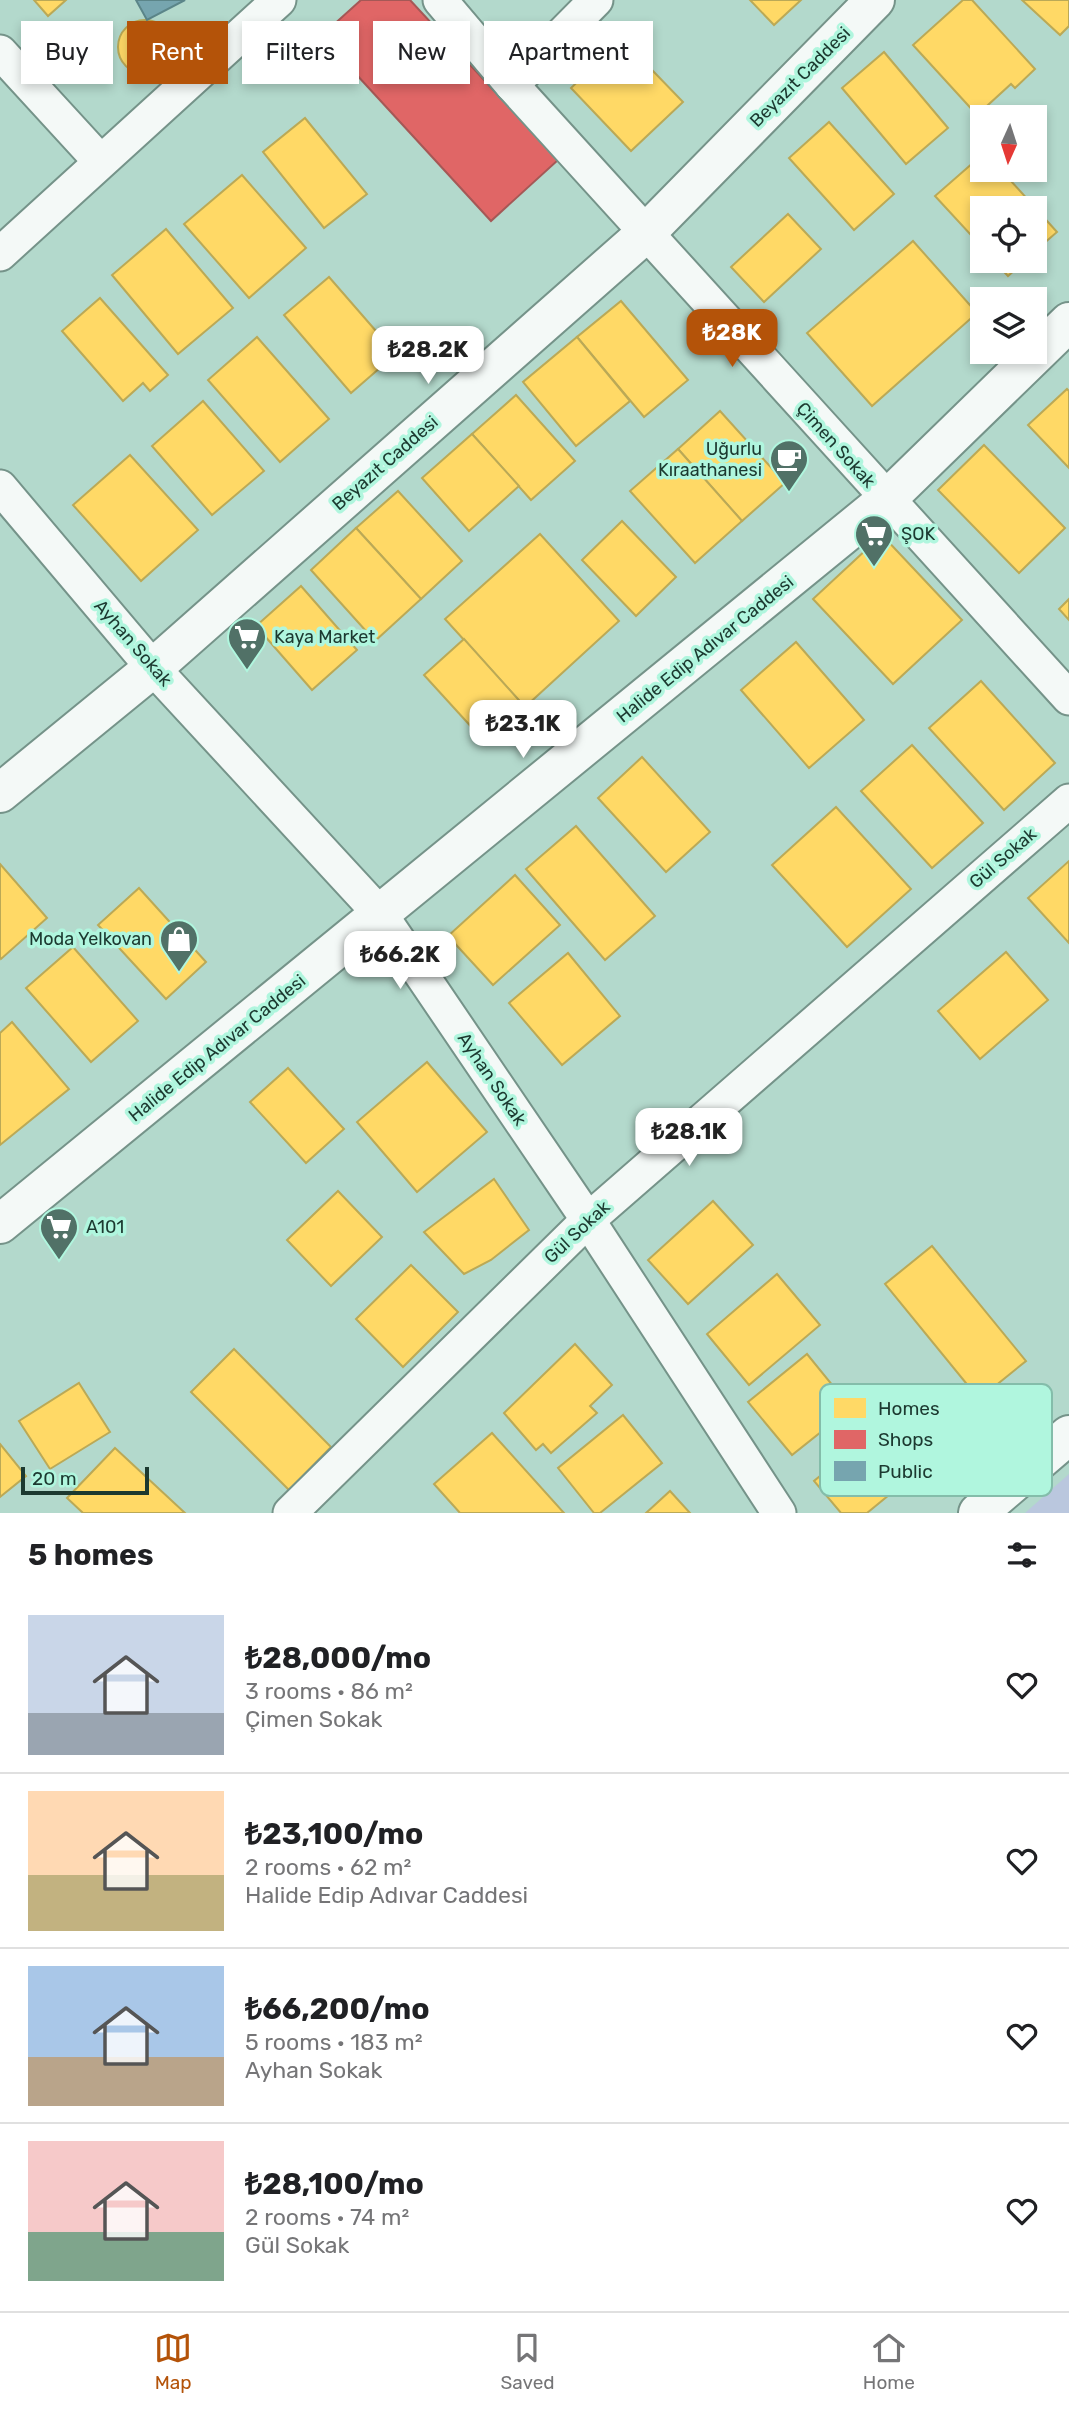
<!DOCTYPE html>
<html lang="en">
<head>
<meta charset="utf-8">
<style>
	body { margin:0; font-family:Rubik,sans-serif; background:#f2f2f2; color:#202124; height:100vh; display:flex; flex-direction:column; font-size:26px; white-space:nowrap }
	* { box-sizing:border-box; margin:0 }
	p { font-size:23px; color:#757577 }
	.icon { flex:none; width:38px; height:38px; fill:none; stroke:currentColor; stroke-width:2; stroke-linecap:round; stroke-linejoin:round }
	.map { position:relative; height:1513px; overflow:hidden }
	.side { display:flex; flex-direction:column; background:#fff; flex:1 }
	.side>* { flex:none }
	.top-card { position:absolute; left:21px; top:21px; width:700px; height:63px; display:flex; gap:14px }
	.needle { width:46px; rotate:183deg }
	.fabs { position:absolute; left:970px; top:105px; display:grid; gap:14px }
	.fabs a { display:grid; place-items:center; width:77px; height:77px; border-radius:0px; background:#fff; box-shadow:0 4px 10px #0003; font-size:35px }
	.scale { position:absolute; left:21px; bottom:18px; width:128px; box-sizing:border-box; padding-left:7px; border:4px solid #1c3930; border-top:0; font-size:19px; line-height:24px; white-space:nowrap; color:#1c3930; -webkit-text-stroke:5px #b0f6de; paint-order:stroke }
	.price { position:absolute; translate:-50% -60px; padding:0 16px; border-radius:14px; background:#fff; color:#222; font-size:23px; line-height:46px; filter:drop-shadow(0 2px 4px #0008) }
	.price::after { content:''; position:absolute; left:50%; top:42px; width:21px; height:16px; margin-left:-10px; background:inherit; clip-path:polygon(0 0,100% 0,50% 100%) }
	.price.on { background:#b45309; color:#fff }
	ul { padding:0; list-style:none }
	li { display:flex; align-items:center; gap:21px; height:175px; padding:0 28px }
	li+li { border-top:2px solid #e0e0e0 }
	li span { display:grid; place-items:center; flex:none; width:196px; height:140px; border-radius:0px; color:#555 }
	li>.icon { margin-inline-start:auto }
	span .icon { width:84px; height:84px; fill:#fffc; stroke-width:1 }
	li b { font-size:30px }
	h2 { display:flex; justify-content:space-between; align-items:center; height:84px; padding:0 28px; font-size:30px }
	.pill { padding:0 24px; border-radius:0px; background:#fff; box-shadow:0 4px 10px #0003; font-size:24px; line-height:63px }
	.pill.on { background:#b45309; color:#fff }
	.tab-bar { display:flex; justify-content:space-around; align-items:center; height:98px; border-top:2px solid #e0e0e0; background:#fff; font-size:19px; color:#757577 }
	.tab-bar a { display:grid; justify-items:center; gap:4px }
	.tab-bar .on { color:#b45309 }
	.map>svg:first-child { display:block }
	.green { fill:#bac7de }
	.homes { fill:#ffd966; stroke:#bba956; stroke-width:2 }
	.shops { fill:#e06666; stroke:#a55856; stroke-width:2 }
	.public { fill:#76a5af; stroke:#5b8589; stroke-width:2 }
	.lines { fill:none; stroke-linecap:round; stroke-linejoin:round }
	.minor-casing { stroke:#759389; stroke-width:37 }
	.tertiary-casing { stroke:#759389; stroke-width:42 }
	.minor { stroke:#f4f9f7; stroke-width:33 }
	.tertiary { stroke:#f4f9f7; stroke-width:38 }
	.labels { text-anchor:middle; stroke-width:7; stroke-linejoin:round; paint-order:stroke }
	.street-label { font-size:18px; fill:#1c3930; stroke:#b0f6de }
	.poi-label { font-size:18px; fill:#1c3930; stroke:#b0f6de; text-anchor:start }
	.key { fill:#b0f6de; stroke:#84bdaa; stroke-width:2 }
	.key-label { font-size:19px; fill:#1c3930 }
</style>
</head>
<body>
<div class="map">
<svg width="1069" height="1513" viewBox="0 0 1069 1513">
	<rect width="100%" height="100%" fill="#b3d9cc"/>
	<path class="green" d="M1069,1474V1513H1025Z"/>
	<g class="homes">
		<path d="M34,0H66L48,16Z"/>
		<path d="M750,0H801L774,25Z"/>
		<path d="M963,0H972L1035,69L1015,88L1011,84L977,115L913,45Z"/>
		<path d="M1022,0H1069V26L1060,35Z"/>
		<circle cx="145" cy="47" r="27"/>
		<path d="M622,39L683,102L631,151L571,88Z"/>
		<path d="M884,52L948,128L906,164L842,88Z"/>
		<path d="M305,118L367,194L324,228L263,152Z"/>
		<path d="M829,122L894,194L854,230L789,158Z"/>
		<path d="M982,155V170H1001L1057,232L1034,252V208H982V247L935,196Z"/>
		<path d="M242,175L306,248L249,298L184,224Z"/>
		<path d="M788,214L821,249L764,302L731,267Z"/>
		<path d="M166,229L233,308L178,354L112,275Z"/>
		<path d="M913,241L977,313L872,406L807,333Z"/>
		<path d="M994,261H1025L1008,276Z"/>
		<path d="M329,277L396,354L351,393L284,315Z"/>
		<path d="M100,298L168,375L150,391L143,383L123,401L62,331Z"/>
		<path d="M621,301L688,380L644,417L577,337Z"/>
		<path d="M257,337L329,419L280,462L208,380Z"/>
		<path d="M577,337L630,401L576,446L523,382Z"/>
		<path d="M1067,389L1069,391V468L1028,425Z"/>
		<path d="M516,395L575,461L531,500L472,434Z"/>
		<path d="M203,401L264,471L212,515L152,446Z"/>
		<path d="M720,411L785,483L742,521L678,449Z"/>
		<path d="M472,434L519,486L469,531L422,478Z"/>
		<path d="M984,445L1065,528L1019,573L938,490Z"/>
		<path d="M678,449L742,521L695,563L630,491Z"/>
		<path d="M130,455L198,530L141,581L73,505Z"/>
		<path d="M398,491L462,561L421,599L356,528Z"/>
		<path d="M622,521L676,577L636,616L582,560Z"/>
		<path d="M356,528L421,599L375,641L311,570Z"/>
		<path d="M540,534L619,621L525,707L445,619Z"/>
		<path d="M882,535L962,620L893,684L813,599Z"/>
		<path d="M301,586L357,650L312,690L256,626Z"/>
		<path d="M1069,599V620L1059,609Z"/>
		<path d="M464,639L525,707L486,743L424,675Z"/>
		<path d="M796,642L864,720L809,768L741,690Z"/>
		<path d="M981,681L1055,763L1004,810L929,728Z"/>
		<path d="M912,745L983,823L932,868L861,791Z"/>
		<path d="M642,757L710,832L666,872L598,798Z"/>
		<path d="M836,807L911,889L847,947L772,865Z"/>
		<path d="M576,826L655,916L605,960L526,869Z"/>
		<path d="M1069,861V943L1028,898Z"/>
		<path d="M0,864L47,918L1,959L0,957Z"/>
		<path d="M515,875L560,925L493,985L448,936Z"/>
		<path d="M139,888L206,962L166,999L98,925Z"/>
		<path d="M73,947L138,1021L91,1062L26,988Z"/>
		<path d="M1006,952L1048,1000L980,1059L938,1011Z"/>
		<path d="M568,953L620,1016L562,1065L509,1003Z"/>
		<path d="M12,1022L69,1089L0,1145V1033Z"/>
		<path d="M427,1062L487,1132L417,1192L357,1122Z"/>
		<path d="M288,1068L344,1129L306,1163L250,1102Z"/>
		<path d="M494,1179L529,1230L491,1260L464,1274L424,1232Z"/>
		<path d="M338,1191L382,1237L331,1286L287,1240Z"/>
		<path d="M713,1201L753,1245L688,1304L648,1260Z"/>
		<path d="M932,1246L1026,1361L979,1399L885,1284Z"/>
		<path d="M411,1265L458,1312L403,1367L356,1319Z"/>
		<path d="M777,1274L820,1325L749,1385L707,1334Z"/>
		<path d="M575,1344L612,1385L590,1406L597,1413L551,1453L543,1444L536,1450L504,1413Z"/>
		<path d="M234,1349L331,1447L289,1490L191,1392Z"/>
		<path d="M807,1354L851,1408L792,1455L748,1402Z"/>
		<path d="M79,1383L110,1432L50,1469L19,1421Z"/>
		<path d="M623,1415L662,1463L600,1513H594L558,1468Z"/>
		<path d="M891,1418L928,1463L867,1513H841L814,1481Z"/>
		<path d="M492,1433L564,1513H460L434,1484Z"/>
		<path d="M0,1444L26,1476L0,1497Z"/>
		<path d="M115,1448L185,1513H83L67,1498Z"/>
		<path d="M670,1491L690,1513H646Z"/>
	</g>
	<path class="shops" d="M361,0H410L558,160L491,221L321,36Z"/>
	<path class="public" d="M136,0H185L147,20Z"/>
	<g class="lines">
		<defs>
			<g id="minor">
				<path d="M440,0L512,85L1069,698"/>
				<path d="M0,52L99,160"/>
				<path d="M512,85L596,0"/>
				<path d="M0,254L279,0"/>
				<path d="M0,487L153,668L381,915L588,1220L779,1513"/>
				<path d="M290,1513L588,1220L1069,801"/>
			</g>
			<g id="tertiary">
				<path d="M0,793L153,668L646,233L875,0"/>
				<path d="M0,1224L886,500L1069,322"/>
				<path d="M978,1513L1069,1435"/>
			</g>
		</defs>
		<use href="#minor" class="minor-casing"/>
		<use href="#tertiary" class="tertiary-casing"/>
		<use href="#minor" class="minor"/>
		<use href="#tertiary" class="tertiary"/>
	</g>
	<defs>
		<symbol id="cafe-pin" viewBox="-11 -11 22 30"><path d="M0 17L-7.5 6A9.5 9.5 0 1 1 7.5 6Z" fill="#517167" stroke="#b0f6de"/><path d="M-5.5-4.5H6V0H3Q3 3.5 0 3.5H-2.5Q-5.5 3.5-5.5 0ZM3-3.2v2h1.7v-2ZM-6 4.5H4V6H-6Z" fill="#fff"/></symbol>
		<symbol id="supermarket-pin" viewBox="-11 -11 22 30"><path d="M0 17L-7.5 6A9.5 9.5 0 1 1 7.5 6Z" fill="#517167" stroke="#b0f6de"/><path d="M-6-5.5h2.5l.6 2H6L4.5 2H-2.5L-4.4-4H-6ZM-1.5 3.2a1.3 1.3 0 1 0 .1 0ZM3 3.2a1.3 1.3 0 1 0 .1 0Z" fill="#fff"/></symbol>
		<symbol id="shop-pin" viewBox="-11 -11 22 30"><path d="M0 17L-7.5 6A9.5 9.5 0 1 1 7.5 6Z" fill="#517167" stroke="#b0f6de"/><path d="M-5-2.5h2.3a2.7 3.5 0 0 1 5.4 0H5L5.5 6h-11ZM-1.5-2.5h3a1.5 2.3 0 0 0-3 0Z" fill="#fff"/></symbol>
	</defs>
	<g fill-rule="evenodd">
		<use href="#cafe-pin" x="767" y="437" width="44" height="60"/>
		<use href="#supermarket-pin" x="852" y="512" width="44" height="60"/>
		<use href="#supermarket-pin" x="225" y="615" width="44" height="60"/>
		<use href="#shop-pin" x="157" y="917" width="44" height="60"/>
		<use href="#supermarket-pin" x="37" y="1205" width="44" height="60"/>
	</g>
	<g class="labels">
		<g class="street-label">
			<text transform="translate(800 77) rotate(-45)" y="6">Beyazıt Caddesi</text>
			<text transform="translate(836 445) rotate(48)" y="6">Çimen Sokak</text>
			<text transform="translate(385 463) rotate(-41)" y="6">Beyazıt Caddesi</text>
			<text transform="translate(133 643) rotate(49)" y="6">Ayhan Sokak</text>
			<text transform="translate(705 649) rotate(-39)" y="6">Halide Edip Adıvar Caddesi</text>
			<text transform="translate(1003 858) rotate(-41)" y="6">Gül Sokak</text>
			<text transform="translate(217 1048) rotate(-39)" y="6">Halide Edip Adıvar Caddesi</text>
			<text transform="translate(492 1079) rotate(56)" y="6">Ayhan Sokak</text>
			<text transform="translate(577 1232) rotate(-43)" y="6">Gül Sokak</text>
		</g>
		<g class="poi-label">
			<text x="762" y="455" text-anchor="end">Uğurlu<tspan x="762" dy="21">Kıraathanesi</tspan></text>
			<text x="901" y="540">ŞOK</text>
			<text x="274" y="643">Kaya Market</text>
			<text x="152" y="945" text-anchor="end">Moda Yelkovan</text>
			<text x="86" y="1233">A101</text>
		</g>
	</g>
	<rect x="820" y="1384" width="232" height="112" rx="10" class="key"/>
	<rect x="834" y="1398" width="32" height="20" fill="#ffd966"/>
	<rect x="834" y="1430" width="32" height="19" fill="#e06666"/>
	<rect x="834" y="1461" width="32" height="20" fill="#76a5af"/>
	<g class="key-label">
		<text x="878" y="1415">Homes</text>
		<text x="878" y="1446">Shops</text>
		<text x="878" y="1478">Public</text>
	</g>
</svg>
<div class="fabs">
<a><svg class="needle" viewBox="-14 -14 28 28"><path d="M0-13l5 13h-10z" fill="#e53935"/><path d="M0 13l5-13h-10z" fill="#757577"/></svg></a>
<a><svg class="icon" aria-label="locate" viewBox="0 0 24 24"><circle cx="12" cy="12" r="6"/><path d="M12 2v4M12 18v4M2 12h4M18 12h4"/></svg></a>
<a><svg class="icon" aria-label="layers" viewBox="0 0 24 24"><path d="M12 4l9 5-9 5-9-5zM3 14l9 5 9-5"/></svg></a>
</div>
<div class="scale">20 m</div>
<b class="price on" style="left:732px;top:369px">₺28K</b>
<b class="price" style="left:428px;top:386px">₺28.2K</b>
<b class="price" style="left:523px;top:760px">₺23.1K</b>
<b class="price" style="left:400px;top:991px">₺66.2K</b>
<b class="price" style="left:689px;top:1168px">₺28.1K</b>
<div class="top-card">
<a class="pill">Buy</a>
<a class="pill on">Rent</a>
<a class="pill">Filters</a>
<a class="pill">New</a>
<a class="pill">Apartment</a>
</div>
</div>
<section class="side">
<h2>5 homes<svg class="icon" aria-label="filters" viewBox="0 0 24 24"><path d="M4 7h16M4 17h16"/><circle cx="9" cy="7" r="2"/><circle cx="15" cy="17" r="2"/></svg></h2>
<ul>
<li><span style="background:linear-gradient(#c9d6e8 70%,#9aa5b1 0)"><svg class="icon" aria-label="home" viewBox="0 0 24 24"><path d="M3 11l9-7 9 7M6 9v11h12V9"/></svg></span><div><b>₺28,000/mo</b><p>3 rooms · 86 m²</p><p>Çimen Sokak</p></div><svg class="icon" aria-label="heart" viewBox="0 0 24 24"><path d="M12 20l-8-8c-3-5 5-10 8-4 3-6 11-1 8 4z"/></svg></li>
<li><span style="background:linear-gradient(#ffd9b3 60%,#c2b280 0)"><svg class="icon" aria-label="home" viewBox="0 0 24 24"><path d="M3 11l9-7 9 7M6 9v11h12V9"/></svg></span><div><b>₺23,100/mo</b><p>2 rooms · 62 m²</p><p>Halide Edip Adıvar Caddesi</p></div><svg class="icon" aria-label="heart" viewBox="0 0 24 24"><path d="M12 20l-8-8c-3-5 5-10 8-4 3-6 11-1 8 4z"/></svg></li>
<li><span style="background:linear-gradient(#a9c7e8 65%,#b9a48a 0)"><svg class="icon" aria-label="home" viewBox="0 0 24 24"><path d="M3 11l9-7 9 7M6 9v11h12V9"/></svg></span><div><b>₺66,200/mo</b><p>5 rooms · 183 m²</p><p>Ayhan Sokak</p></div><svg class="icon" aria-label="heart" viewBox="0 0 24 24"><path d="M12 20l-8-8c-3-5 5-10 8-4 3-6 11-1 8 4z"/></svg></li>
<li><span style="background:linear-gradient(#f6c9c9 65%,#7fa58c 0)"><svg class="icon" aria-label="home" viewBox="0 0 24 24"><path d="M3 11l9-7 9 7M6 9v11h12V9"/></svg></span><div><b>₺28,100/mo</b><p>2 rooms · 74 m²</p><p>Gül Sokak</p></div><svg class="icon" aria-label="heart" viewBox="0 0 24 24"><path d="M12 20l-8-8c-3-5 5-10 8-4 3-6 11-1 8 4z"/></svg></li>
</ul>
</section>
<nav class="tab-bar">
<a class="on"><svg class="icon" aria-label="map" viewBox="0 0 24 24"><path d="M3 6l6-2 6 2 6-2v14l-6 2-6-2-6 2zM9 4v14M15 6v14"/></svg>Map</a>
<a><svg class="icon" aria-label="saved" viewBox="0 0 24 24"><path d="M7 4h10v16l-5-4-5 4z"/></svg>Saved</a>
<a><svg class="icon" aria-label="home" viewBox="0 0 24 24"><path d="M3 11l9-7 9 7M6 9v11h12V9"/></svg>Home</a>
</nav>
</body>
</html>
